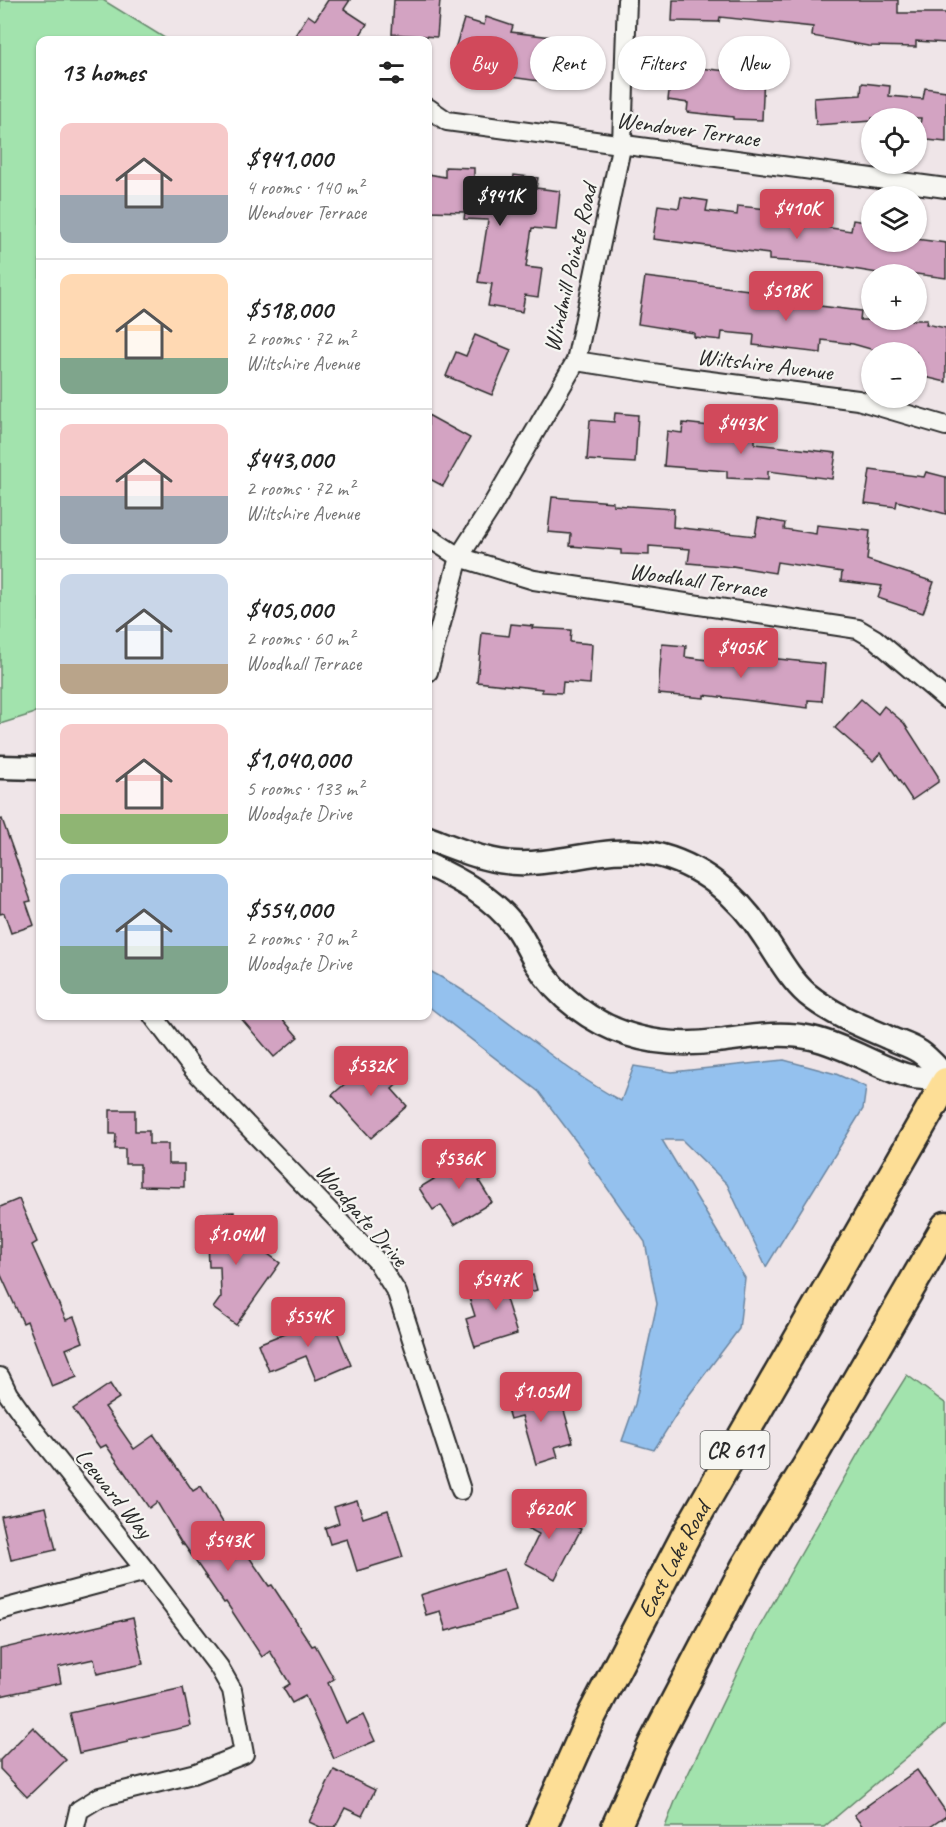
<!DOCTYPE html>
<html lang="en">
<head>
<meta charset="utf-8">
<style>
	body { margin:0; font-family:Caveat,sans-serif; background:#f2f2f2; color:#222; height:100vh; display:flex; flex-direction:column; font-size:22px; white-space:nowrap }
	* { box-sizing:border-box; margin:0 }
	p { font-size:20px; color:#767676 }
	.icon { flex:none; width:33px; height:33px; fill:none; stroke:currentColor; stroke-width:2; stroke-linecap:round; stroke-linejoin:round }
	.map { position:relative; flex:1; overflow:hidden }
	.side { position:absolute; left:36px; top:36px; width:396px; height:984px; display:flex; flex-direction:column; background:#fff; border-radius:12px; box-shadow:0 2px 4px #0004 }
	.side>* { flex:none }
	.banner { position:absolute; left:450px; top:36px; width:405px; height:54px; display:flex; gap:12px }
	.controls { position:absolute; left:861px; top:108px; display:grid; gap:12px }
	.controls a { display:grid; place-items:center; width:66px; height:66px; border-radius:50%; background:#fff; box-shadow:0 2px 4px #0004; font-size:30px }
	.price { position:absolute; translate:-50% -51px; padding:0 14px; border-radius:6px; background:#d1495b; color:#fff; font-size:20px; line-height:39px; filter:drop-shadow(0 2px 3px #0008) }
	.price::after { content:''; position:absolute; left:50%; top:36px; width:18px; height:14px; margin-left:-9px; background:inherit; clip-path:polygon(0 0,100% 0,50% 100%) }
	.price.active { background:#222; color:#fff }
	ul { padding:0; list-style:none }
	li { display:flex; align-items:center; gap:18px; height:150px; padding:0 24px }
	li+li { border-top:2px solid #e0e0e0 }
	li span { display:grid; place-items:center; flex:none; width:168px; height:120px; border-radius:12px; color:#555 }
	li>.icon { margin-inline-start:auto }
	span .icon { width:72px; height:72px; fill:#fffc; stroke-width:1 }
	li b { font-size:26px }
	h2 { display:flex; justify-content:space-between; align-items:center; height:72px; padding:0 24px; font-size:26px }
	.tag { padding:0 21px; border-radius:27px; background:#fff; box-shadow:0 2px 4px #0004; font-size:21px; line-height:54px }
	.tag.active { background:#d1495b; color:#fff }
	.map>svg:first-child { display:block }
	.green { fill:#a2e3ad; stroke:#66876c; stroke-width:1.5 }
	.water { fill:#94c1ee; stroke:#6a85a0; stroke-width:1.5 }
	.building { fill:#d3a3c2; stroke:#2b2b2b; stroke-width:1.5 }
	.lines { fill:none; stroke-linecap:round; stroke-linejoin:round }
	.minor-casing { stroke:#2b2b2b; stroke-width:22 }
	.tertiary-casing { stroke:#2b2b2b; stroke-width:27 }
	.primary-casing { stroke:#2b2b2b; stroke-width:33 }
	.minor { stroke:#f6f6f2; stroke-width:18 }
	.tertiary { stroke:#f6f6f2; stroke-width:22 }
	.primary { stroke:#fdde96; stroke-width:28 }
	.labels { text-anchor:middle; stroke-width:4.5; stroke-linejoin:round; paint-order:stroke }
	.shield { fill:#f6f6f2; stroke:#686867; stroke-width:1.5 }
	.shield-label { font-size:22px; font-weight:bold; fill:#2b2b2b }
	.street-label { font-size:24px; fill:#2b2b2b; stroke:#f6f6f2 }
</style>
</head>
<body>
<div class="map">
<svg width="946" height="1827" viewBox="0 0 946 1827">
	<rect width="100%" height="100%" fill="#efe5e8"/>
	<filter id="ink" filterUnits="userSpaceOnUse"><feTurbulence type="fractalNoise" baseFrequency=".0167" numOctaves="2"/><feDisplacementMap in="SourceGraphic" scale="12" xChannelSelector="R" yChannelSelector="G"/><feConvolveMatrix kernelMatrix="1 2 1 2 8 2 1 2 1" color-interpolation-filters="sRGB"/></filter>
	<g filter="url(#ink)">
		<g class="green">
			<path d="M0,0H103L168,40H40V709L32,714L0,724Z"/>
			<path d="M907,1375L946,1404V1724L824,1827H665L676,1799L757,1631L859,1452Z"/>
		</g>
		<path class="water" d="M428,970C497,1006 552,1064 621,1101L634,1066L672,1072L784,1060L836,1074L866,1087L863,1109L766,1267L727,1184L682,1140H662L745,1278L739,1329L686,1399L654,1450L622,1441L635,1404L657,1304L645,1242L589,1162L588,1157L539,1092L428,1006Z"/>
		<g class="building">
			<path d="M328,0H350L344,9L367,24L357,40H292L308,15L315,20Z"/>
			<path d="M394,0H440L437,37L392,34Z"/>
			<path d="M673,0H898V13H946V43L916,41V47L868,46L812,36L813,27L720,17L719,22L672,21Z"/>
			<path d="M486,17L513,26L511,32L568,39L561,84L495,75L470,67L473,58L454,52L464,19L484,25Z"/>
			<path d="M672,65L736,72H764L762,120L733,119V117L687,112L688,103L668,100Z"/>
			<path d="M862,83L890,86L889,96L923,99L925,88L946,91V142L918,139L921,118H872V121L816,125L814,98L861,95Z"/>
			<path d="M445,167L474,168V180L513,181L514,175L538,178L536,188L560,191L556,230L532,228L526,267L542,269L538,297L525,295L522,312L488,306L492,284L478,282L488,220L464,219L465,212L428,211V174L445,177Z"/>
			<path d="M681,197L708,201L706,211L737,215L738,206L798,212L797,223L851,231L853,220L872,223V242H916V239L946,243V278L916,274H884L816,263L769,260V254L653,239L658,205L679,208Z"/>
			<path d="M645,277L804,297L803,304L861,311L860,320H927L926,324L946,328V382L916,375V352H881L853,344L822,340L821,353L753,345L754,335L722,332L721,340L694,337V333L638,324Z"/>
			<path d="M475,335L511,350L492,395L446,376L456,352L466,356Z"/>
			<path d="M615,413L638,415L635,463L587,460L590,420L614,422Z"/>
			<path d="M428,415L470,438L443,486L428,478Z"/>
			<path d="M683,423L710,426V429L755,430V444L836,453L832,479L768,471V480L727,478V471L664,466L667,431L682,433Z"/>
			<path d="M870,470L924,477L926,472L946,477V514L897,501L896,507L865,503Z"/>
			<path d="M552,497L613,502V505L674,509L673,527L755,536L758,518L785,523L784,529L816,534L817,525L870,531L867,560L934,582L923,613L878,598L882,586L841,581L842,572L777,562L775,573L732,566V567L688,563L690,549L649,546V555L621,554V550L570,546L571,534L548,532Z"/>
			<path d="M511,624L533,626L532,628L571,630L570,642L592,644L590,684L563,682L562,693L542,692V689L477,682L482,633L509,636Z"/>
			<path d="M662,644L686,646L685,657L739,664L741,655L825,664L822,701L808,700V708L704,695V698L658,694Z"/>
			<path d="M861,699L878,714L884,706L904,723L938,776V782L912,800L881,753L873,761L835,728Z"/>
			<path d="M2,819L31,901L26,902L34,925L11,933L4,913L0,914V820Z"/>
			<path d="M239,1016H280L298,1037L274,1057Z"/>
			<path d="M377,1056L400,1082L392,1089L407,1106L371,1138L332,1095Z"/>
			<path d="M110,1110H135V1131H149V1144H168V1164H184V1187L140,1186V1164H125V1149H115L116,1134H110Z"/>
			<path d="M475,1154L488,1176L479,1181L492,1202L454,1225L441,1205L433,1210L419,1188Z"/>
			<path d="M19,1199L37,1242L32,1245L66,1320L74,1317L83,1342L66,1349L77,1377L52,1387L27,1321L23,1323L0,1273V1207Z"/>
			<path d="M234,1212L236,1243L252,1242L280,1263L236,1325L213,1308L221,1297L220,1267H209L207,1213Z"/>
			<path d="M533,1275L537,1290L506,1299L517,1334L475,1347L466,1319L475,1316L468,1294Z"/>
			<path d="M330,1315L351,1365L316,1380L306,1356L269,1371L258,1344Z"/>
			<path d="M110,1384L119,1398L105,1407L134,1449L154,1435L193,1491L201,1486L228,1531L235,1527L252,1552L247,1554L269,1586L272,1585L312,1646L315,1645L334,1679L328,1683L346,1723L363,1715L375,1741L334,1759L305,1696L292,1703L283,1688L290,1684L270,1651L262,1657L226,1602L224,1603L183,1543L182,1544L157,1502L149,1508L106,1445L100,1448L73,1409Z"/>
			<path d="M535,1390L537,1396L550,1392L553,1403L561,1400L573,1442L555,1447L558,1457L536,1464L522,1416L510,1419L504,1399Z"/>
			<path d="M357,1500L363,1518L388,1510L403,1557L357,1571L347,1539L330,1544L325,1528L339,1523L334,1507Z"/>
			<path d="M531,1503L581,1529L555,1579L525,1563L539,1534L520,1524Z"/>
			<path d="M46,1507L56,1550L11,1560L1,1516Z"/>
			<path d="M504,1569L516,1611L446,1631L440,1611L426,1615L420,1595Z"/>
			<path d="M133,1618L143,1664L97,1674L94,1659L58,1667L61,1683L0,1696V1649Z"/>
			<path d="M183,1688L191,1726L127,1740L128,1742L79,1753L70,1713Z"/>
			<path d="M33,1727L66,1760L27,1797L0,1769V1760Z"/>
			<path d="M334,1770L375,1790L362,1816L345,1808L335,1827H320L309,1822Z"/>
			<path d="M917,1770L946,1812V1816L930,1827H863L854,1815Z"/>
		</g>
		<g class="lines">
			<defs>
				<g id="minor">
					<path d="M428,108L447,121L946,188"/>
					<path d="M576,361L679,377L858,400L946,426"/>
					<path d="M428,537L459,557L534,580L858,629L875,639L946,699"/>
					<path d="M428,672L459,557L490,509L576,361L622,143L627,0"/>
					<path d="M153,1016L194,1070L377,1261L397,1293L461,1490"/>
					<path d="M0,1377L8,1394L33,1429L146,1571L219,1667L232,1690L244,1754L196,1773L100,1797L79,1810L75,1827"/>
					<path d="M0,1610L146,1571"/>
				</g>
				<g id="tertiary">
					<path d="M0,767L40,768"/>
					<path d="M428,838C460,850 493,865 528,863C570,862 610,845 654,854C700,864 739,896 764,936C777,955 789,978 807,994C830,1013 859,1025 887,1037C897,1042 910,1045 920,1052C929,1058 938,1069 946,1077"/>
					<path d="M428,865C461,880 494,898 516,928C524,939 529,952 536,963C546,979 560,995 576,1007C618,1039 666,1048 717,1041C750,1037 780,1031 812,1038C846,1046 874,1065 905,1075C917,1079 933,1078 946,1079"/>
				</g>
				<g id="primary">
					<path id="s1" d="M542,1827L592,1715L687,1533L946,1082"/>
					<path d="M616,1827L653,1744L746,1566L813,1456L946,1226"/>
				</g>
			</defs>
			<use href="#minor" class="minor-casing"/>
			<use href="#tertiary" class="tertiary-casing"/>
			<use href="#primary" class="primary-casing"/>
			<use href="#minor" class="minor"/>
			<use href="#tertiary" class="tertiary"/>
			<use href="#primary" class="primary"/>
		</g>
	</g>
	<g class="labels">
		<rect class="shield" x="700.5" y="1431" width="69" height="38" rx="4.5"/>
		<g class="shield-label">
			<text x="735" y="1458">CR 611</text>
		</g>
		<g class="street-label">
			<text transform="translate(688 129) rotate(8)" y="8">Wendover Terrace</text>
			<text transform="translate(570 268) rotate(-77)" y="8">Windmill Pointe Road</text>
			<text transform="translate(765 364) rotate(7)" y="8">Wiltshire Avenue</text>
			<text transform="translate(698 580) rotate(8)" y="8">Woodhall Terrace</text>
			<text transform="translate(362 1215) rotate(49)" y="8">Woodgate Drive</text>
			<text transform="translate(114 1493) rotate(51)" y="8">Leeward Way</text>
			<text dy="8" stroke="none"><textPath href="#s1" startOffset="298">East Lake Road</textPath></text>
		</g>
	</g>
</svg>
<div class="controls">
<a><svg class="icon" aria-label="locate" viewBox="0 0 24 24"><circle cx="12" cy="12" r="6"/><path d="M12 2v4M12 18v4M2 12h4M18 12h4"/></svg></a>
<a><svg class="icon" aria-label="layers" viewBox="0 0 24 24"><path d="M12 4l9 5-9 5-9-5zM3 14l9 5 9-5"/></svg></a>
<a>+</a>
<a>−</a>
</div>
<b class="price active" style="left:500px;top:227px">$941K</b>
<b class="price" style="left:797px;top:240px">$410K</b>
<b class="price" style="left:786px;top:322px">$518K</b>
<b class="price" style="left:741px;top:455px">$443K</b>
<b class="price" style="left:741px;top:679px">$405K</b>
<b class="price" style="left:371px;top:1097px">$532K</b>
<b class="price" style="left:459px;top:1190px">$536K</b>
<b class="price" style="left:236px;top:1266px">$1.04M</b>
<b class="price" style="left:496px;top:1311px">$547K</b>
<b class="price" style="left:308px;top:1348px">$554K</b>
<b class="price" style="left:541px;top:1423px">$1.05M</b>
<b class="price" style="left:549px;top:1540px">$620K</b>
<b class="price" style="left:228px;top:1572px">$543K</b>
<div class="banner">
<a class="tag active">Buy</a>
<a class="tag">Rent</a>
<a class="tag">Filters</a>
<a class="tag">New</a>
</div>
<section class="side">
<h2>13 homes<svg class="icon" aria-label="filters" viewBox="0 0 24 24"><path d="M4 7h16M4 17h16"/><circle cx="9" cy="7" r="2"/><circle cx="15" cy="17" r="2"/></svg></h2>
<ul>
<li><span style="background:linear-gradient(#f6c9c9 60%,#9aa5b1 0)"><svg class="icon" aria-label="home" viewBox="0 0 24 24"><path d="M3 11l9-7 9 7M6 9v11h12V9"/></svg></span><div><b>$941,000</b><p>4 rooms · 140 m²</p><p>Wendover Terrace</p></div></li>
<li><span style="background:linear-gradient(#ffd9b3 70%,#7fa58c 0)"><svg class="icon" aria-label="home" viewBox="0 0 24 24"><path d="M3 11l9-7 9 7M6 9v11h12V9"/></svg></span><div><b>$518,000</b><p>2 rooms · 72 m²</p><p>Wiltshire Avenue</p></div></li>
<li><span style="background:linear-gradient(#f6c9c9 60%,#9aa5b1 0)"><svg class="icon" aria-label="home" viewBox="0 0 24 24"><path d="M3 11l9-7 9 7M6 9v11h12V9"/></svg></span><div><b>$443,000</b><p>2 rooms · 72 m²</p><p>Wiltshire Avenue</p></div></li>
<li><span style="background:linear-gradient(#c9d6e8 75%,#b9a48a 0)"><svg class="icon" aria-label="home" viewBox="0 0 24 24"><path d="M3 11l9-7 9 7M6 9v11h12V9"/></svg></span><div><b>$405,000</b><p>2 rooms · 60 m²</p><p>Woodhall Terrace</p></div></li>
<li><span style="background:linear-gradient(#f6c9c9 75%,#8fb573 0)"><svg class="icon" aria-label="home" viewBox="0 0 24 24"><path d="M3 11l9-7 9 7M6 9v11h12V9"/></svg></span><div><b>$1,040,000</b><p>5 rooms · 133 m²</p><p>Woodgate Drive</p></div></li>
<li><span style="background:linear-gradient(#a9c7e8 60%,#7fa58c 0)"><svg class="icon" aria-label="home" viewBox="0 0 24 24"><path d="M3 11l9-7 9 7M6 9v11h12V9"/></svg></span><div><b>$554,000</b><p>2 rooms · 70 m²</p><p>Woodgate Drive</p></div></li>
</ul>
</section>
</div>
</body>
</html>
